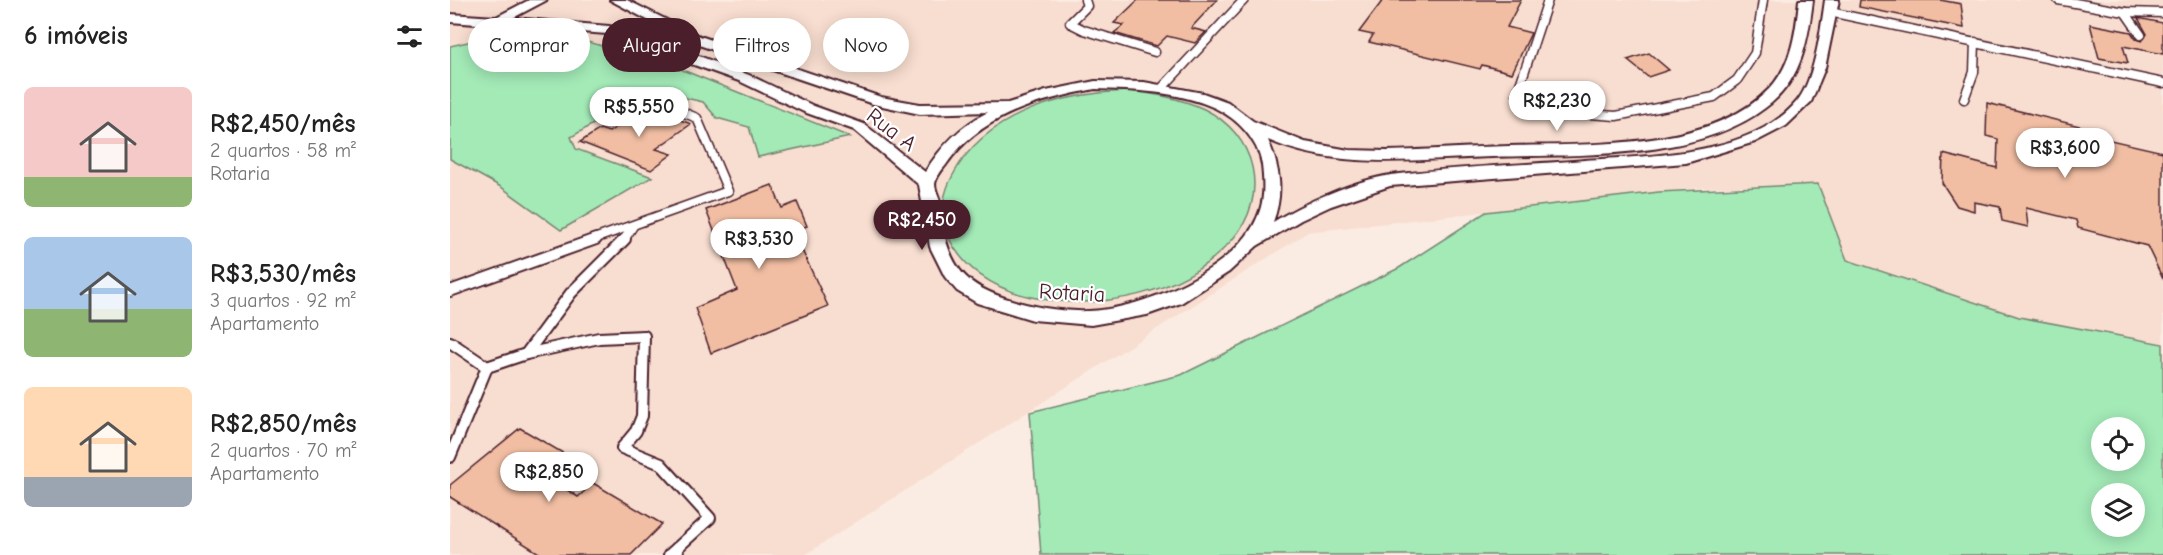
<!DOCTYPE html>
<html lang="pt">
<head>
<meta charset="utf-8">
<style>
	body { margin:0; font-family:"Comic Neue",sans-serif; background:#f2f2f2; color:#222; height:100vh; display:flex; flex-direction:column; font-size:22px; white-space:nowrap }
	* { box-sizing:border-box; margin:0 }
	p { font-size:20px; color:#767676 }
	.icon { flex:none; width:33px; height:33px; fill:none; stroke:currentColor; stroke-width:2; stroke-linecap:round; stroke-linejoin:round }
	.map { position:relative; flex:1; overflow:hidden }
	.panel { display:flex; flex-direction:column; background:#fff; width:450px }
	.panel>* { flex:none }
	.top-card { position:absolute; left:18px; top:18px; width:570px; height:54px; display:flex; gap:12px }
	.controls { position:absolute; left:1641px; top:417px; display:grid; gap:12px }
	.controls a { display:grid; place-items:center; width:54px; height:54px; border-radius:50%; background:#fff; box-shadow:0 3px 15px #0003; font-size:30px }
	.price { position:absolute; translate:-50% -51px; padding:0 14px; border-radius:21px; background:#fff; color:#222; font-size:20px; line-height:39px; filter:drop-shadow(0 2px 3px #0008) }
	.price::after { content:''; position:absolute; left:50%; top:36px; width:18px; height:14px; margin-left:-9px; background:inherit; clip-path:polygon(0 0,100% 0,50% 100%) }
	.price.active { background:#4a1f2b; color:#fff }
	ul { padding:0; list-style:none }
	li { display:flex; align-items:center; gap:18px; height:150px; padding:0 24px }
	li span { display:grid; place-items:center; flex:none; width:168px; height:120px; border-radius:9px; color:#555 }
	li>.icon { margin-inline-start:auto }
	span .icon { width:72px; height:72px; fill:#fffc; stroke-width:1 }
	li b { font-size:26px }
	h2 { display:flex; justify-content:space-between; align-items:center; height:72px; padding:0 24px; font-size:26px }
	.tag { padding:0 21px; border-radius:27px; background:#fff; box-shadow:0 3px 15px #0003; font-size:21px; line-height:54px }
	.tag.active { background:#4a1f2b; color:#fff }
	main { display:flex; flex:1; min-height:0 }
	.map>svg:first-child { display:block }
	.built { fill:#f8ded0 }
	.green { fill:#a3eab7; stroke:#768471; stroke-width:1.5; fill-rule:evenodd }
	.building { fill:#f1bea3; stroke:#4a1f2b; stroke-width:1.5 }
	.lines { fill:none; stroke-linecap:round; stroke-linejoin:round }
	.lane-far1-casing { stroke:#4a1f2b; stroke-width:11 }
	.lane-casing { stroke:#4a1f2b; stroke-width:14 }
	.street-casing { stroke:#4a1f2b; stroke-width:4 }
	.lane-far1 { stroke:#fff; stroke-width:8 }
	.lane { stroke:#fff; stroke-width:10 }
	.street { fill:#fff; fill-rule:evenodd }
	.labels { text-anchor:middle; stroke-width:4.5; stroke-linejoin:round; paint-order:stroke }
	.street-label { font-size:22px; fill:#4a1f2b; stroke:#fff }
</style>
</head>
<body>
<main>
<section class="panel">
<h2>6 imóveis<svg class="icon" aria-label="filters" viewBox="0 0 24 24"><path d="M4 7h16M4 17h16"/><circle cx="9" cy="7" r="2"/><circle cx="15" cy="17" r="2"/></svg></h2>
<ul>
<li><span style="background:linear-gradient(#f6c9c9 75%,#8fb573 0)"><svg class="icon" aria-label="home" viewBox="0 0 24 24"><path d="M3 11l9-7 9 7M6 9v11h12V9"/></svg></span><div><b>R$2,450/mês</b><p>2 quartos · 58 m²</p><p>Rotaria</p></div></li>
<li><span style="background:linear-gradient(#a9c7e8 60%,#8fb573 0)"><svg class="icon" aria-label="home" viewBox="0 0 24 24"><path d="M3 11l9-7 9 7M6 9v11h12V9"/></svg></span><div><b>R$3,530/mês</b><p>3 quartos · 92 m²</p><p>Apartamento</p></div></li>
<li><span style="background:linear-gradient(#ffd9b3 75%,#9aa5b1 0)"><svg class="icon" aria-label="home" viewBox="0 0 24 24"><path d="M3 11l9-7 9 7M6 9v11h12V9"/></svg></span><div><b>R$2,850/mês</b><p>2 quartos · 70 m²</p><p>Apartamento</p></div></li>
</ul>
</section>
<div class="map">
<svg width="1713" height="555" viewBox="0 0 1713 555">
	<rect width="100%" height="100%" fill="#fbece3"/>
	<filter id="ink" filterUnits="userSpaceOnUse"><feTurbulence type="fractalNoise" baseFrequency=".0167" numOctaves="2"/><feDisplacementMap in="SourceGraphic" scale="12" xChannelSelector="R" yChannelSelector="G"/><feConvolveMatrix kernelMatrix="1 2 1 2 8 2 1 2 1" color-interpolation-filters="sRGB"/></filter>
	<g filter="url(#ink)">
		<path class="built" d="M0,0H1713V344L1569,317L1397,260L1368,184L1247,188L858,232L355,555H0Z"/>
		<g class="green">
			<path d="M31,39L130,40L215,63L400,137L308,157L299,127L267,118L253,102L201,90L121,137L126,149L202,177L111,230L51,187L0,159V46Z"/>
			<path d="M679,91C705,94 730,98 754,109C806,134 821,196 782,240C734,295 650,311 581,297C544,289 510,268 496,231C489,213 494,191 503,175C536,112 614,93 679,91Z"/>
			<path d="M1368,184L1397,260L1569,317L1713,344V555H591L580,412L731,375L949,268L1036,212L1209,192ZM1652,428H1684V460H1652ZM1652,494H1684V526H1652Z"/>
		</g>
		<g class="building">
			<path d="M688,0H767L741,28L756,32L745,43L717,36L707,46L664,33L674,25L664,23Z"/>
			<path d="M933,0H1071L1057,27L1081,33L1062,73L1032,65L1030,69L919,42L923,35L909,32Z"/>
			<path d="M1410,0H1490L1511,4L1514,28L1409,7Z"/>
			<path d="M1688,18L1713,23V54L1673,46L1678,63L1649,58L1640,24L1681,32L1686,39L1692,41L1697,34Z"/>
			<path d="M1199,53L1219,70L1198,77L1177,60Z"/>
			<path d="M1537,103L1646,130L1647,137L1713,152V279L1697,246L1628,228L1626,220L1576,208L1578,227L1552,221L1550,207L1524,202V211L1507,206L1492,183L1493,154L1547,168L1548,139L1536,136Z"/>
			<path d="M196,107L241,124L206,149L222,154L201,170L130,142L150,129L159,132Z"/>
			<path d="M322,185L332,208L347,202L357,226L343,231L378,306L261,353L245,308L287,290L256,210Z"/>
			<path d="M70,428L125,460L102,480L128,497L143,483L212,524L181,555H92L0,497V485Z"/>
		</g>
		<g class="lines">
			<defs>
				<g id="lane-far1">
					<path d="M635,0L637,6L620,23L634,30L705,52"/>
					<path d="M1098,0L1067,94L1077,104L1098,111L1166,116L1264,97L1287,80L1305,53L1313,0"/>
					<path d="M1608,0L1675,12"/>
					<path d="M1380,12L1713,83"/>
					<path d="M1691,35L1675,12L1713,13"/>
					<path d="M712,88L794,0"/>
					<path d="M1514,99L1524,72L1525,42"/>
					<path d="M141,240L278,191L247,118L210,103"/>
					<path d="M174,240L183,226"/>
				</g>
				<g id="lane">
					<path d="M0,291L146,239"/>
					<path d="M0,342L37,367"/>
					<path d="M76,354L149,338L194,336L192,416L186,431L172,448L211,464L260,518L227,548"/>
					<path d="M0,457L37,367L76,354L121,293L175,239"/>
					<path d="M219,555L227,548L228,555"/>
				</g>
				<path id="street" d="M79,0H97L63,18L159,26L215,43L299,75L364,106L414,124L475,172C491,146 510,126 538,112L470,114L423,104L237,41L160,0H177L247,35L431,97L470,104L558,103L596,91L645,81L694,82L753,93L778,102L803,121L855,142L899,150L937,151C978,150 1018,147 1059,146C1138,144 1261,150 1319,89C1342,65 1346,31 1349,0H1363C1358,42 1351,82 1315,108C1246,161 1126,154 1042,157C967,159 889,171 818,140C830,168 834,193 823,222C853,203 906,180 941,175C1005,167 1071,165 1135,160C1200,156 1303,156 1348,100C1365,78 1371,28 1375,0H1389L1375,68L1361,102L1336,126L1305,142L1236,163L940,186L881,206L851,220L807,246L779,272L731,303L697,315L641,325L583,320L527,303L507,291L495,277L480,247L469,185L404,130L354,112L289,81L157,34L0,22V14L46,17ZM645,89C686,90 727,91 765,108C788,119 808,140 812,165C814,183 815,201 807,218C785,270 693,309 639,311C610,312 582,307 555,298C519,286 503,271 494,233C491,223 492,212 490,202C489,196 485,190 485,184C486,177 492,170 496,165C530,115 589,100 645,89Z"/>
			</defs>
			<use href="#lane-far1" class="lane-far1-casing"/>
			<use href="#lane" class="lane-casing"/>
			<use href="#street" class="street-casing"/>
			<use href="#lane-far1" class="lane-far1"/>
			<use href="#lane" class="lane"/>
			<use href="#street" class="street"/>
		</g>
	</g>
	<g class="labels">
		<g class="street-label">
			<text transform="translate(442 129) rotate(37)" y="8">Rua A</text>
			<text transform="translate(622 292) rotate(3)" y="8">Rotaria</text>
		</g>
	</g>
</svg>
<div class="controls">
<a><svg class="icon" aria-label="locate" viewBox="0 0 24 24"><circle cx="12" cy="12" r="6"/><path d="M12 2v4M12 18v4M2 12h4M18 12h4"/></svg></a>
<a><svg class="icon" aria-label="layers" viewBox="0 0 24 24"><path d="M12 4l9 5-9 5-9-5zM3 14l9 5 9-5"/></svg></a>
</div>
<b class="price" style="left:1107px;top:132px">R$2,230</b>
<b class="price" style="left:189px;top:138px">R$5,550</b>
<b class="price" style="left:1615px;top:179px">R$3,600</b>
<b class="price active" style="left:472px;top:251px">R$2,450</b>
<b class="price" style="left:309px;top:270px">R$3,530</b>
<b class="price" style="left:99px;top:503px">R$2,850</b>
<div class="top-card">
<a class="tag">Comprar</a>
<a class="tag active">Alugar</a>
<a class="tag">Filtros</a>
<a class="tag">Novo</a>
</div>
</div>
</main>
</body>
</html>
